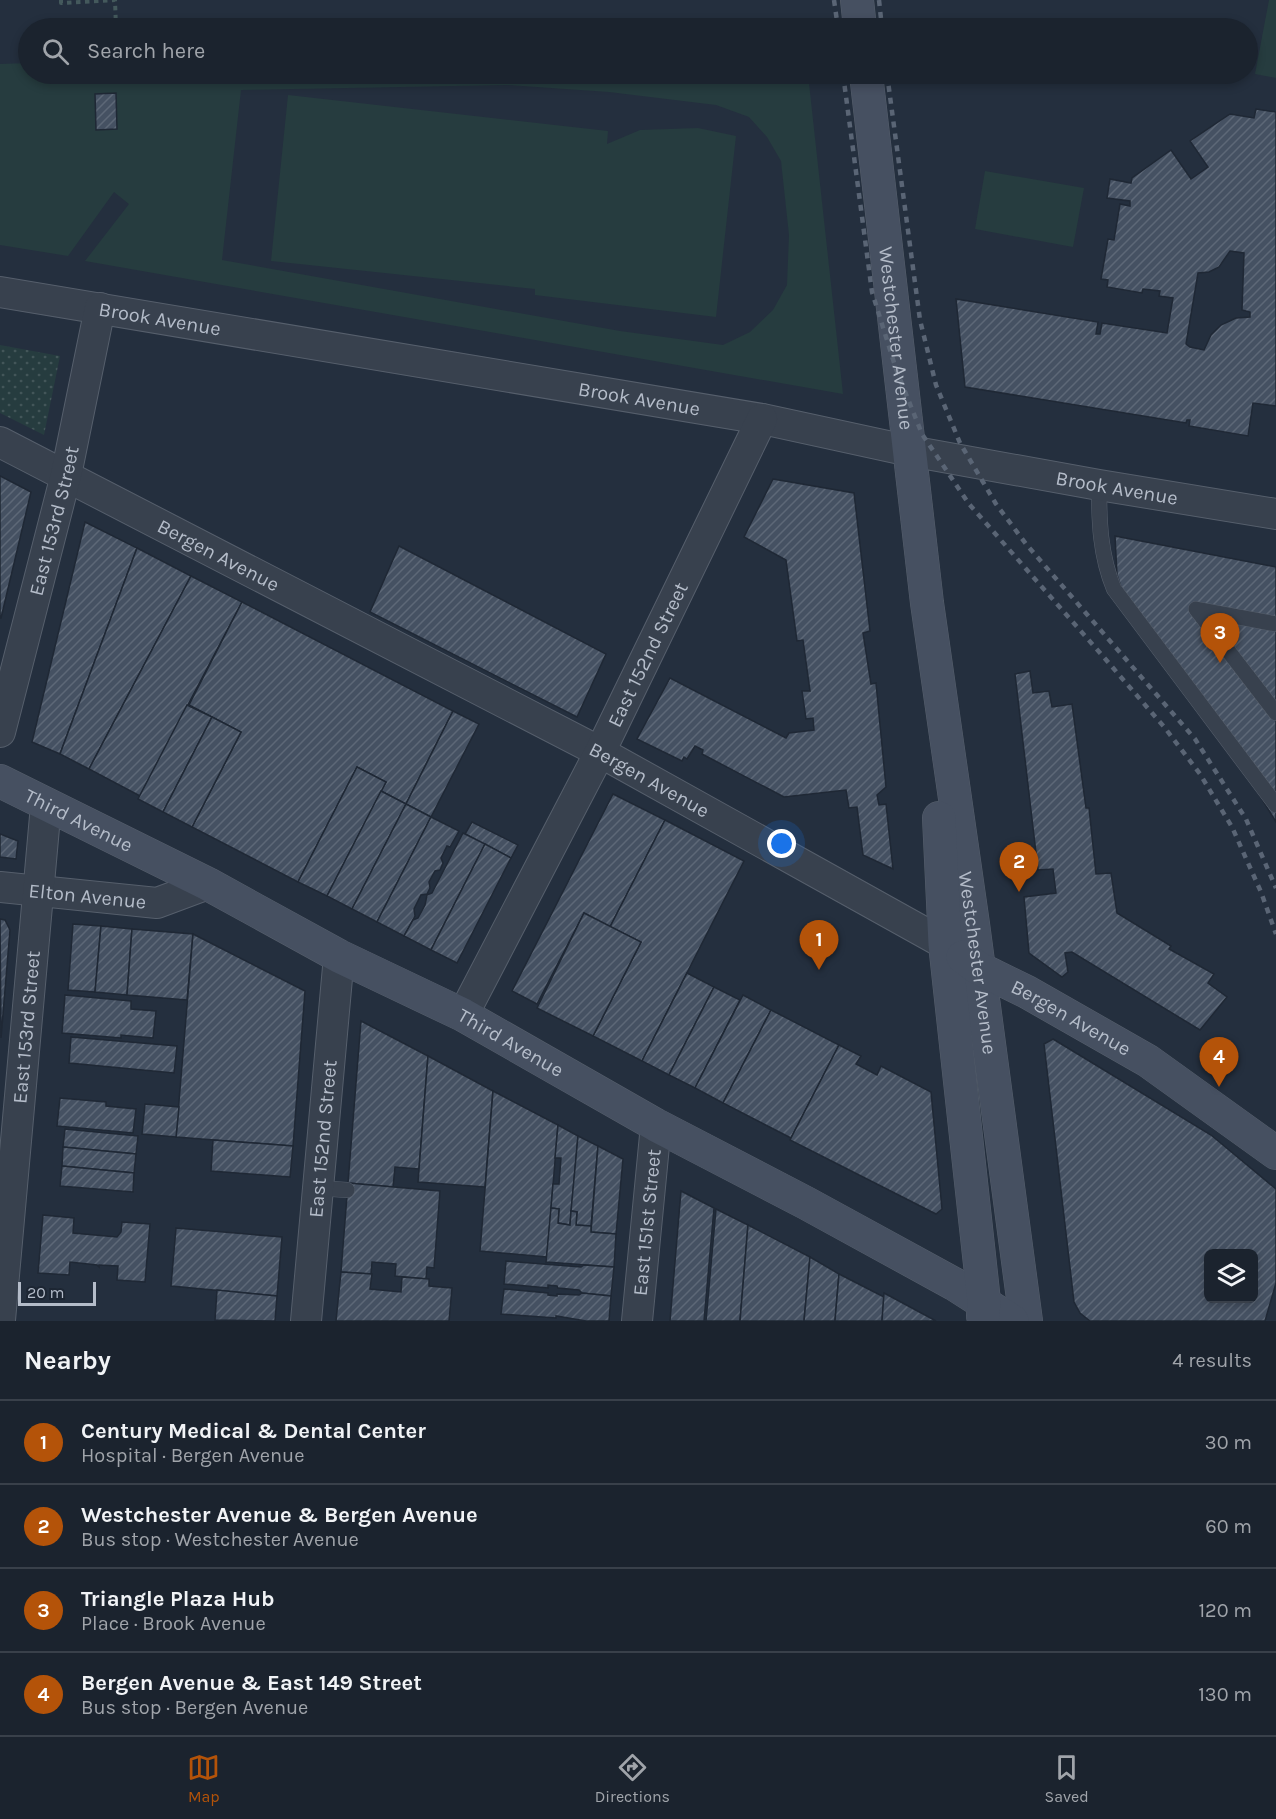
<!DOCTYPE html>
<meta charset="utf-8">
<style>
:root{--surface:#1b232e;--page:#282f3a;--text:#f1f3f6;--muted:#a0a4aa;--line:#39404a;--accent:#b45309}
body{margin:0;font-family:Karla,sans-serif;background:var(--page);color:var(--text)}
.controls{position:absolute;right:18px;bottom:18px;display:grid;overflow:hidden;border-radius:9px;box-shadow:0 3px 9px #0003}
.controls button{width:54px;height:54px;display:grid;place-items:center;padding:0;border:0;border-bottom:2px solid var(--line);background:var(--surface);color:var(--text);font:30px sans-serif}
.scale{position:absolute;left:18px;bottom:15px;width:78px;box-sizing:border-box;padding-left:6px;border:3px solid #b4bcc9;border-top:0;font-size:16px;line-height:21px;white-space:nowrap;color:#b4bcc9;-webkit-text-stroke:4px #1d2633;paint-order:stroke}
.you{position:absolute;left:782px;top:844px;width:21px;height:21px;margin:-15px;border:4px solid #fff;border-radius:50%;background:#1a73e8;box-shadow:0 0 0 9px #1a73e833}
.badge{display:grid;place-items:center;width:39px;height:39px;border-radius:50%;background:var(--accent);color:#fff;font-size:20px;font-weight:700}
.pin{position:absolute;translate:-50% -50px;filter:drop-shadow(0 2px 3px #0008)}
.pin::after{content:'';position:absolute;top:32px;width:21px;height:18px;background:inherit;clip-path:polygon(0 0,100% 0,50% 100%)}
.list{margin:0;padding:0;list-style:none}
h2{display:flex;justify-content:space-between;align-items:center;height:78px;margin:0;padding:0 24px;font-size:26px}
h2 small{font-size:20px;font-weight:400;color:var(--muted)}
.list li{display:grid;grid-template-columns:39px 1fr auto;gap:18px;align-items:center;box-sizing:border-box;height:84px;padding:0 24px;border-top:2px solid var(--line)}
.list b{display:block;font-size:22px;white-space:nowrap}
.list p{margin:0;font-size:20px;white-space:nowrap;color:var(--muted)}
.list em{font-size:20px;font-style:normal;color:var(--muted)}
.icon{flex:none;width:33px;height:33px;fill:none;stroke:currentColor;stroke-width:2;stroke-linecap:round;stroke-linejoin:round}
.map{position:relative;flex:none;width:1276px;height:1321px;overflow:hidden}
.search{position:absolute;background:var(--surface);box-shadow:0 3px 9px #0003;left:18px;right:18px;top:18px;height:66px;display:flex;align-items:center;gap:15px;box-sizing:border-box;padding:0 21px;border-radius:33px;color:var(--muted);font-size:22px}
.sheet{height:414px;background:var(--surface)}
nav{display:flex;justify-content:space-around;align-items:center;box-sizing:border-box;height:84px;border-top:2px solid var(--line);background:var(--surface);font-size:16px;color:var(--muted)}
nav a{display:grid;justify-items:center;gap:3px}
nav .on{color:var(--accent)}
.map>svg:first-child{display:block}
.green{fill:url(#green-dots)}
.pitch{fill:#263c3f;fill-rule:evenodd}
.building{fill:url(#building-hatch);stroke:#1f2835;stroke-width:1.5;fill-rule:evenodd}
.lines{fill:none;stroke-linecap:round;stroke-linejoin:round}
.lane-casing{stroke:#565f6c;stroke-width:16}
.street-casing{stroke:#565f6c;stroke-width:32}
.secondary-casing{stroke:#565f6c;stroke-width:34}
.path{stroke:#44595c;stroke-width:4;stroke-dasharray:4.5 4.5;stroke-linecap:butt}
.lane{stroke:#38414e;stroke-width:15}
.street{stroke:#38414e;stroke-width:30}
.secondary{stroke:#465061;stroke-width:33}
.rail{stroke:#5a6575;stroke-width:4.5;stroke-dasharray:6 6;stroke-linecap:butt}
.labels{text-anchor:middle;stroke-width:4.5;stroke-linejoin:round;paint-order:stroke}
.street-label{font-size:20px;fill:#b4bcc9;stroke:#1d2633}
</style>
<div class="map">
<svg width="1276" height="1321" viewBox="0 0 1276 1321">
<defs>
<pattern id="green-dots" width="8" height="8" patternUnits="userSpaceOnUse" patternTransform="scale(1.5)"><rect width="8" height="8" fill="#263c3f"/><path d="M2 2h.1M6 6h.1" fill="none" stroke="#435659" stroke-width="1.8" stroke-linecap="round"/></pattern>
<pattern id="building-hatch" width="6" height="6" patternUnits="userSpaceOnUse" patternTransform="scale(1.5)"><rect width="6" height="6" fill="#455162"/><path d="M-1 1l2-2M0 6l6-6M5 7l2-2" fill="none" stroke="#5d6877"/></pattern>
</defs>
<rect width="100%" height="100%" fill="#242f3e"/>
<!-- green -->
<path class="green" d="M0,345L60,356L44,435L0,413Z"/>
<!-- pitch -->
<g class="pitch">
<path d="M1269,0H1276V78L1255,74Z"/>
<path d="M28,63V74H808L843,394L85,261L129,204L114,192L68,256L0,245V64ZM508,85L609,92L716,105L749,117L767,137L781,161L789,235L787,285L773,310L750,332L723,345L620,331L222,260L241,90Z"/>
<path d="M288,95L608,131L607,144L640,130L698,128L736,136L716,317L535,295V289L271,261Z"/>
<path d="M985,171L1084,188L1073,247L975,229Z"/>
</g>
<!-- building -->
<g class="building">
<path d="M116,93L117,129L96,130L95,94Z"/>
<path d="M1256,109L1276,112V406L1253,403L1248,436L1189,426L1190,420H1187L1186,423L965,387L956,299L1098,322L1096,334H1100L1102,323L1167,333L1173,298L1159,296L1160,291L1143,289L1142,293L1107,287L1108,280L1101,279L1108,239L1114,240L1120,204L1130,206V201L1107,198L1110,179L1131,183L1132,178L1171,150L1191,179L1208,167L1190,141L1230,114L1254,118ZM1230,251L1244,253L1242,310L1250,312V317L1236,318L1221,325L1211,335L1204,350L1190,347L1186,344L1198,273L1209,272L1219,267Z"/>
<path d="M0,476L31,492L1,618H0Z"/>
<path d="M773,479L854,493L870,631L863,633L871,684L876,683L886,787L877,795L879,805L886,804L893,869L863,855L857,807L849,808L846,790L784,797L702,754L703,750L695,746L687,759L684,757L682,761L637,739L670,678L786,738L789,733L814,730L813,718L806,719L802,691H810L803,640L797,641L786,560L744,537Z"/>
<path d="M85,522L137,548L60,754L32,742Z"/>
<path d="M1115,536L1276,567V822L1251,781L1124,596L1117,575Z"/>
<path d="M399,546L606,654L577,717L370,612Z"/>
<path d="M137,548L191,576L89,769L60,754Z"/>
<path d="M191,576L242,602L140,796L89,769Z"/>
<path d="M242,602L453,711L406,804L381,791L386,782L357,767L298,882L192,827L241,732L189,705Z"/>
<path d="M1030,671L1033,693L1049,691L1052,707L1072,704L1086,808H1089L1096,874L1111,873L1117,913L1171,946L1169,949L1214,974L1208,983L1227,997L1200,1030L1072,952L1065,953L1068,972L1062,977L1029,953L1024,897L1056,893L1053,869L1038,870L1015,674Z"/>
<path d="M187,705L212,717L163,812L138,799Z"/>
<path d="M453,711L479,724L431,817L406,804Z"/>
<path d="M212,717L241,732L192,827L163,812Z"/>
<path d="M357,767L386,782L327,896L298,882Z"/>
<path d="M381,791L406,804L352,909L327,896Z"/>
<path d="M613,794L665,820L610,927L584,913L537,1004L512,991Z"/>
<path d="M406,804L431,817L377,922L352,909Z"/>
<path d="M431,817L459,831L450,847L447,846L441,858L443,863L440,870L435,871L429,882L430,888L427,894L421,895L414,909L415,916L404,936L377,922Z"/>
<path d="M665,820L744,861L642,1061L593,1036L641,942L610,927Z"/>
<path d="M472,822L518,845L511,858L465,834Z"/>
<path d="M463,833L485,844L431,950L404,936L413,920L418,918L425,905L427,895L432,893Z"/>
<path d="M0,834L18,841L16,859L0,857Z"/>
<path d="M485,844L511,858L457,963L431,950Z"/>
<path d="M584,913L641,942L593,1036L537,1008Z"/>
<path d="M0,919L5,920L10,930L1,1038Z"/>
<path d="M73,924L101,926L95,992L68,990Z"/>
<path d="M101,926L132,929L127,995L95,992Z"/>
<path d="M132,929L193,934L187,1000L127,995Z"/>
<path d="M193,934L305,991L293,1146L176,1137Z"/>
<path d="M687,973L714,987L669,1075L642,1061Z"/>
<path d="M714,987L740,1000L695,1088L669,1075Z"/>
<path d="M65,995L131,1001V1009L156,1011L153,1038L121,1035V1038L62,1033Z"/>
<path d="M743,995L771,1010L723,1103L695,1088Z"/>
<path d="M771,1010L839,1045L791,1138L723,1103Z"/>
<path d="M361,1021L428,1056L419,1169L395,1167L393,1187L348,1183Z"/>
<path d="M71,1037L177,1046L174,1073L69,1063Z"/>
<path d="M1053,1039L1211,1135L1276,1189V1283L1265,1321H1090L1080,1313L1074,1302L1044,1044ZM1208,1254H1254V1298H1208Z"/>
<path d="M839,1045L861,1056L856,1064L877,1075L881,1066L931,1092L942,1209L936,1214L790,1140Z"/>
<path d="M428,1056L493,1091L485,1187L418,1182Z"/>
<path d="M493,1091L558,1125L547,1257L480,1251Z"/>
<path d="M60,1098L106,1102V1106L136,1109L133,1133L57,1126Z"/>
<path d="M145,1104L179,1107L176,1137L142,1134Z"/>
<path d="M558,1125L578,1136L570,1225L558,1223L559,1209L551,1208L553,1184H559L561,1158H555Z"/>
<path d="M65,1129L138,1136L136,1154L63,1147Z"/>
<path d="M578,1136L598,1146L591,1226L576,1225L577,1212L571,1211Z"/>
<path d="M213,1140L293,1146L290,1177L211,1171Z"/>
<path d="M598,1146L623,1159L616,1234L591,1232Z"/>
<path d="M63,1147L136,1154L134,1173L62,1166Z"/>
<path d="M62,1166L134,1173L133,1192L60,1186Z"/>
<path d="M348,1183L440,1191L434,1268L427,1267L426,1279L395,1276L396,1264L372,1262L371,1274L341,1272Z"/>
<path d="M681,1191L714,1208L704,1321H670Z"/>
<path d="M551,1208L559,1209L558,1223L570,1225L571,1211L577,1212L576,1225L591,1226V1232L616,1234L614,1267L546,1262Z"/>
<path d="M716,1209L748,1225L740,1321H706Z"/>
<path d="M43,1215L74,1218L73,1233L117,1237L121,1232L122,1222L150,1224L145,1282L117,1280L118,1266L99,1265V1267L97,1265L70,1262L69,1275L38,1273Z"/>
<path d="M748,1225L810,1257L804,1321H740Z"/>
<path d="M176,1228L282,1237L277,1296L171,1286Z"/>
<path d="M810,1257L839,1274L835,1321H804Z"/>
<path d="M506,1261L581,1267L584,1265L614,1267L611,1296L582,1293L579,1290L558,1288L557,1286L548,1285V1288L504,1284Z"/>
<path d="M341,1272L372,1274L370,1289L401,1292L402,1277L429,1279V1286L452,1288L449,1321H336Z"/>
<path d="M839,1274L884,1297L882,1321H835Z"/>
<path d="M504,1289L548,1293V1295L557,1296V1294L579,1295L582,1293L611,1296L609,1321H586L556,1316V1318L501,1314Z"/>
<path d="M217,1290L277,1296L275,1321L215,1320Z"/>
<path d="M884,1293L936,1321H882Z"/>
</g>
<g class="lines">
<!-- lane casing -->
<g class="lane-casing">
<g id="lane">
<path d="M1099,485C1099,521 1100,555 1114,589L1276,805"/>
<path d="M1276,624L1196,609L1276,713"/>
<path d="M318,1188L347,1190"/>
</g>
</g>
<!-- street casing -->
<g class="street-casing">
<g id="street">
<path id="s1" d="M0,292L762,419L910,451L1099,485L1276,514"/>
<path id="s2" d="M0,442L600,752L945,944"/>
<path id="s3" d="M0,732L66,475L100,308"/>
<path id="s4" d="M0,887L157,903L208,884"/>
<path id="s5" d="M463,1015L600,752L762,419"/>
<path id="s6" d="M0,1320L46,805"/>
<path id="s7" d="M306,1321L339,956"/>
<path id="s8" d="M637,1321L656,1125"/>
</g>
</g>
<!-- secondary casing -->
<g class="secondary-casing">
<g id="secondary">
<path d="M857,0L860,28"/>
<path id="s9" d="M866,74L927,603L973,924L1026,1321"/>
<path id="s10" d="M0,781L208,884L339,956L463,1015L656,1125L806,1203L954,1284L1012,1321"/>
<path d="M939,818L945,944L984,1301L983,1316"/>
<path id="s11" d="M963,957L978,968L1027,992L1148,1061L1276,1153"/>
</g>
</g>
<!-- path -->
<path class="path" d="M61,0V3L115,0L116,28"/>
<!-- lane -->
<use href="#lane" class="lane"/>
<!-- street -->
<use href="#street" class="street"/>
<!-- secondary -->
<use href="#secondary" class="secondary"/>
<!-- rail -->
<g class="rail">
<path d="M834,0L838,28"/>
<path d="M879,0L882,28"/>
<path d="M843,74L872,292L896,369L922,434L969,504L1101,654L1165,728L1200,774L1232,827L1261,892L1276,934"/>
<path d="M887,74L920,320L936,385L960,443L996,504L1026,544L1195,739L1246,819L1276,888"/>
</g>
</g>
<g class="labels">
<!-- street labels -->
<g class="street-label">
<text dy="7" stroke="none"><textPath href="#s1" startOffset="162">Brook Avenue</textPath></text>
<text dy="7" stroke="none"><textPath href="#s9" startOffset="266">Westchester Avenue</textPath></text>
<text dy="7" stroke="none"><textPath href="#s1" startOffset="648">Brook Avenue</textPath></text>
<text dy="7" stroke="none"><textPath href="#s1" startOffset="1134">Brook Avenue</textPath></text>
<text dy="7" stroke="none"><textPath href="#s3" startOffset="218">East 153rd Street</textPath></text>
<text dy="7" stroke="none"><textPath href="#s2" startOffset="246">Bergen Avenue</textPath></text>
<text dy="7" stroke="none"><textPath href="#s5" startOffset="405">East 152nd Street</textPath></text>
<text dy="7" stroke="none"><textPath href="#s2" startOffset="732">Bergen Avenue</textPath></text>
<text dy="7" stroke="none"><textPath href="#s10" startOffset="88">Third Avenue</textPath></text>
<text dy="7" stroke="none"><textPath href="#s4" startOffset="88">Elton Avenue</textPath></text>
<text dy="7" stroke="none"><textPath href="#s9" startOffset="896">Westchester Avenue</textPath></text>
<text dy="7" stroke="none"><textPath href="#s11" startOffset="124">Bergen Avenue</textPath></text>
<text dy="7" stroke="none"><textPath href="#s6" startOffset="294">East 153rd Street</textPath></text>
<text dy="7" stroke="none"><textPath href="#s10" startOffset="574">Third Avenue</textPath></text>
<text dy="7" stroke="none"><textPath href="#s7" startOffset="183">East 152nd Street</textPath></text>
<text dy="7" stroke="none"><textPath href="#s8" startOffset="99">East 151st Street</textPath></text>
</g>
</g>
</svg>
<div class="controls">
<button><svg class="icon" aria-label="layers" viewBox="0 0 24 24"><path d="M12 4l9 5-9 5-9-5zM3 14l9 5 9-5"/></svg></button>
</div>
<div class="scale">20 m</div>
<div class="you"></div>
<div class="pin badge" style="left:819px;top:970px">1</div>
<div class="pin badge" style="left:1019px;top:892px">2</div>
<div class="pin badge" style="left:1220px;top:663px">3</div>
<div class="pin badge" style="left:1219px;top:1087px">4</div>
<div class="search"><svg class="icon" aria-label="search" viewBox="0 0 24 24"><circle cx="10" cy="10" r="6"/><path d="M15 15l6 6"/></svg>Search here</div>
</div>
<section class="sheet">
<h2>Nearby<small>4 results</small></h2>
<ul class="list">
<li><span class="badge">1</span><div><b>Century Medical &amp; Dental Center</b><p>Hospital · Bergen Avenue</p></div><em>30 m</em></li>
<li><span class="badge">2</span><div><b>Westchester Avenue &amp; Bergen Avenue</b><p>Bus stop · Westchester Avenue</p></div><em>60 m</em></li>
<li><span class="badge">3</span><div><b>Triangle Plaza Hub</b><p>Place · Brook Avenue</p></div><em>120 m</em></li>
<li><span class="badge">4</span><div><b>Bergen Avenue &amp; East 149 Street</b><p>Bus stop · Bergen Avenue</p></div><em>130 m</em></li>
</ul>
</section>
<nav>
<a class="on"><svg class="icon" aria-label="map" viewBox="0 0 24 24"><path d="M3 6l6-2 6 2 6-2v14l-6 2-6-2-6 2zM9 4v14M15 6v14"/></svg>Map</a>
<a><svg class="icon" aria-label="directions" viewBox="0 0 24 24"><path d="M12 3l9 9-9 9-9-9zM9 14v-3h6M13 9l2 2-2 2"/></svg>Directions</a>
<a><svg class="icon" aria-label="saved" viewBox="0 0 24 24"><path d="M7 4h10v16l-5-4-5 4z"/></svg>Saved</a>
</nav>
